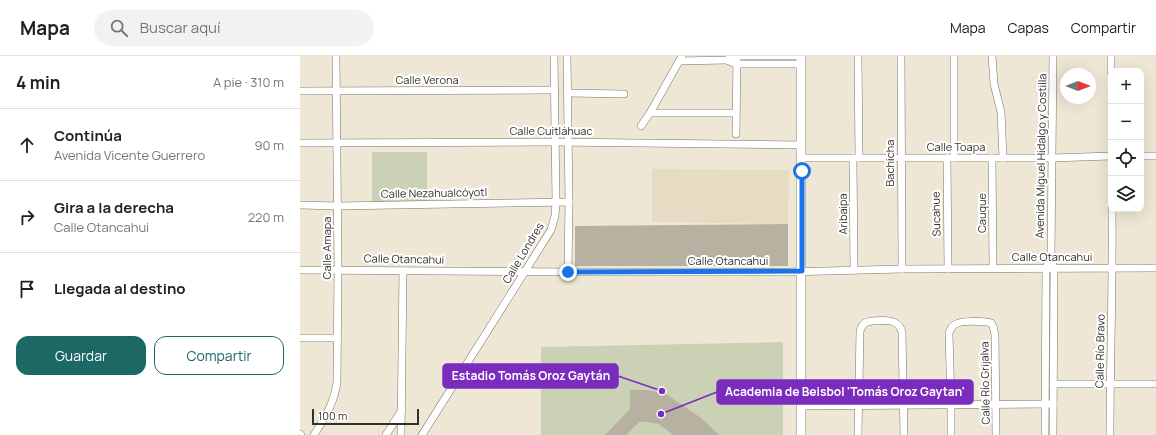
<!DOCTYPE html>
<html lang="es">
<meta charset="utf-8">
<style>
:root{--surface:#fff;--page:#f2f2f2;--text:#202124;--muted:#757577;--line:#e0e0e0;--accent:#1c6864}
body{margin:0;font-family:Manrope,sans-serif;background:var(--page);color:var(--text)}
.controls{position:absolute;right:12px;top:12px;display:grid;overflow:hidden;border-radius:8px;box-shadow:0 4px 16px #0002}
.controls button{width:36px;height:36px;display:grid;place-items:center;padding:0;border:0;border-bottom:1px solid var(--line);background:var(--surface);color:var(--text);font:20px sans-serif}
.compass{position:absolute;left:760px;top:12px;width:36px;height:36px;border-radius:50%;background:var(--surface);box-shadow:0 4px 16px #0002;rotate:90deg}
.scale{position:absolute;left:12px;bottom:10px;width:107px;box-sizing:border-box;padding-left:4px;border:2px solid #34312b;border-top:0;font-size:11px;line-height:14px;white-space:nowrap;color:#34312b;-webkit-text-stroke:3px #fff;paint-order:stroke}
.stop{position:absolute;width:12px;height:12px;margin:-9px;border:3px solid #1a73e8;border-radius:50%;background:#fff}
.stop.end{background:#1a73e8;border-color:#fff;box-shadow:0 1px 4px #0008}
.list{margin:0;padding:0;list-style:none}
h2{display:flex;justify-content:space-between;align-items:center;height:52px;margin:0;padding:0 16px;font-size:17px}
h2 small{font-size:13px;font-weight:400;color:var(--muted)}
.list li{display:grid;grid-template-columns:26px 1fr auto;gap:12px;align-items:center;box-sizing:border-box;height:72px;padding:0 16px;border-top:1px solid var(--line)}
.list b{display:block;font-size:15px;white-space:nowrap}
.list p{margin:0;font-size:13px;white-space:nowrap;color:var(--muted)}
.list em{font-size:13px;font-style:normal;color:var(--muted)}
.actions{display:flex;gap:8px;padding:12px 16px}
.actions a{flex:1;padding:9px 0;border:1px solid var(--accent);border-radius:12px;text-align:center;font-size:14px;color:var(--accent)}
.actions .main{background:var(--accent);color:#fff}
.icon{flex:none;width:22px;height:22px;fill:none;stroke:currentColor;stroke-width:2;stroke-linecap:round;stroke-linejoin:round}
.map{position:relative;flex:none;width:856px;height:379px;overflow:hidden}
header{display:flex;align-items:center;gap:24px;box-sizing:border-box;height:56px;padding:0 20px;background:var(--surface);border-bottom:1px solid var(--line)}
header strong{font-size:19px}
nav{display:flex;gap:22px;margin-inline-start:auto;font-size:14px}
.search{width:280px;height:36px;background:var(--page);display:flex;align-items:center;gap:10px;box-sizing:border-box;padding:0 14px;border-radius:22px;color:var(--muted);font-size:15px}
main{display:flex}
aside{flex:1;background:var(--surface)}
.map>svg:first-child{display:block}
.built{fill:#e6dcc4}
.green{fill:#cad1b5}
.building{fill:#b7b1a1}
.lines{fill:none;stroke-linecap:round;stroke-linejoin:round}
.minor-casing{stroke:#7a7465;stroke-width:8}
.secondary-casing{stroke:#7a7465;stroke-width:10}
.minor{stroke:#fff;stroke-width:7}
.secondary{stroke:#fff;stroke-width:9}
.route{stroke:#1a73e8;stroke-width:5}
.labels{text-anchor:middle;stroke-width:4;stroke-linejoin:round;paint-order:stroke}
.street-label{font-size:11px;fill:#34312b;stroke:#fff}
.leader{fill:none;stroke:#7b2cbf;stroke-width:1.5}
.callout-dot{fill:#7b2cbf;stroke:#fff;stroke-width:1.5}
.callout{fill:#7b2cbf;stroke:#7b2cbf;stroke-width:1.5}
.callout-label{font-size:12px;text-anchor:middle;font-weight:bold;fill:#fff}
</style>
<header>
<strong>Mapa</strong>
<div class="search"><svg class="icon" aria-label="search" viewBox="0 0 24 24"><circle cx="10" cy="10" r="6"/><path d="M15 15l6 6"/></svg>Buscar aquí</div>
<nav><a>Mapa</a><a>Capas</a><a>Compartir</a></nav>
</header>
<main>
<aside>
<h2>4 min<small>A pie · 310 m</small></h2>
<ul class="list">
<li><svg class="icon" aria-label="ahead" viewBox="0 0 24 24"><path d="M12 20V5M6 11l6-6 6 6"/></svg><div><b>Continúa</b><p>Avenida Vicente Guerrero</p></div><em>90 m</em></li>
<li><svg class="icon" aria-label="right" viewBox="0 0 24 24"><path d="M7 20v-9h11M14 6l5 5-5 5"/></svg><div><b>Gira a la derecha</b><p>Calle Otancahui</p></div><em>220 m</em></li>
<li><svg class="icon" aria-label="arrive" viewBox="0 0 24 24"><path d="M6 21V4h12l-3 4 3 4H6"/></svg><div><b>Llegada al destino</b></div></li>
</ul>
<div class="actions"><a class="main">Guardar</a><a>Compartir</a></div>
</aside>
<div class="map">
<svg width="856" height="379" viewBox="0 0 856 379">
<rect width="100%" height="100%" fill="#eee7d6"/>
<!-- built -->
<path class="built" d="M352,113L489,114L488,168L352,166Z"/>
<!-- green -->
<g class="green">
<rect x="72" y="96" width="55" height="51"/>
<path d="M483,286V379H241V291Z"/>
</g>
<!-- building -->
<g class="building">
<path d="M488,168V210H275V170Z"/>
<path d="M330,334H348L366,338L401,362L419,379H373L359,368L348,366H339L326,379H305L330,353Z"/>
</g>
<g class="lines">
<!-- minor casing -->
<g class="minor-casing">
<g id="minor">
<path d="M267,0L269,146L268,216"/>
<path d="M442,0H501"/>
<path d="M558,0L559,102"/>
<path d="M601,0L602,213"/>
<path d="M654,0V102"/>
<path d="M692,0L694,28L701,56L703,102"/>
<path d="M811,0V15"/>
<path d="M427,4L436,8H501"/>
<path d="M379,5L427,4L431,2"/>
<path d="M0,35L255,34"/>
<path d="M268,37L324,38"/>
<path d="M350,57H436"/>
<path d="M341,70L350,57L382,0"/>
<path d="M436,78L437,0"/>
<path d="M0,87L255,86L501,89"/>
<path d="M841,100H856"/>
<path d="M502,102H752L811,100"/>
<path d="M553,102L554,214"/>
<path d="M647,102L648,213"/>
<path d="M692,102L693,212"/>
<path d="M0,149L38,150L269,146"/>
<path d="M0,214L268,216H488L602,213L856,212"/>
<path d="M0,282H37"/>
<path d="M753,328H856"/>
<path d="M501,350L753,348"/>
<path d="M0,378L1,379"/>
<path d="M14,379C25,361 34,348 37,326L38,213L36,0"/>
<path d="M86,379L102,354"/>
<path d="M101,379L103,215"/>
<path d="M122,379L251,174L255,160L256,146L254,0"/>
<path d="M558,379L560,275C561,272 562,269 565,267C571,264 592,263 597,268C600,270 601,273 602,276L604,379"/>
<path d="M651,379V348L649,277C650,274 651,271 654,269C660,264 683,265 691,267L693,270L695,279L696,379"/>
<path d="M745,379L746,213L747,209"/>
<path d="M753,379L754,213L751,201L753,0"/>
<path d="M810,379C810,304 813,228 812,153"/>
</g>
</g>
<!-- secondary casing -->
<g class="secondary-casing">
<path id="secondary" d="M501,0V379"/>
</g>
<!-- minor -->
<use href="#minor" class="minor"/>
<!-- secondary -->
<use href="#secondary" class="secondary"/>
</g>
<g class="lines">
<!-- route -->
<path class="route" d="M268,216L502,215V115"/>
</g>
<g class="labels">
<!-- street labels -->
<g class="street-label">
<text x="127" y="28">Calle Verona</text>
<text x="251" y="79">Calle Cuitláhuac</text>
<text x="656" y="95">Calle Toapa</text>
<text transform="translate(741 100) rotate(-89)" y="4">Avenida Miguel Hidalgo y Costilla</text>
<text transform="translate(590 107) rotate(-90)" y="4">Bachicha</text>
<text transform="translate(134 137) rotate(-1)" y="4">Calle Nezahualcóyotl</text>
<text transform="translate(682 157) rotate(-90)" y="4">Cauque</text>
<text transform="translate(543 158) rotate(-91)" y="4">Aribaipa</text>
<text transform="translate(636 158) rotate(-91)" y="4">Sucahue</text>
<text transform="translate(27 192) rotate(-90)" y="4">Calle Amapa</text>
<text transform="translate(223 197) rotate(-59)" y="4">Calle Londres</text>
<text x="752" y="205">Calle Otancahui</text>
<text transform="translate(104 203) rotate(1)" y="4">Calle Otancahui</text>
<text x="428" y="209">Calle Otancahui</text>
<text transform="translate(800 295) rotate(-89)" y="4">Calle Río Bravo</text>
<text transform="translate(685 327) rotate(-91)" y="4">Calle Río Grijalva</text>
</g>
</g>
<!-- callouts -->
<path class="leader" d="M362 335L318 320M361 358L417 336"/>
<g class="callout-dot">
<circle cx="362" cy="335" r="4"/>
<circle cx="361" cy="358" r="4"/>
</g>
<g class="callout">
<rect x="143" y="308" width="175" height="24" rx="4"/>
<rect x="417" y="324" width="256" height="24" rx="4"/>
</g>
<g class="callout-label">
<text x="231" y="324">Estadio Tomás Oroz Gaytán</text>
<text x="545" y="340">Academia de Beisbol 'Tomás Oroz Gaytan'</text>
</g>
</svg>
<div class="controls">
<button>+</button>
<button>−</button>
<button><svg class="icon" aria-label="locate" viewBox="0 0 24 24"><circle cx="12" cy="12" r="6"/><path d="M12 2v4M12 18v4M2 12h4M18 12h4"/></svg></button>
<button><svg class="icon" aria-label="layers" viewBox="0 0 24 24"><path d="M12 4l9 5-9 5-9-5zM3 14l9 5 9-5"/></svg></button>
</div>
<svg class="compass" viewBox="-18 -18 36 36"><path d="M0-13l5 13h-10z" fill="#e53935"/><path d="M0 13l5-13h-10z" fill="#757577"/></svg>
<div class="scale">100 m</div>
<div class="stop" style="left:502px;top:115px"></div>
<div class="stop end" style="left:268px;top:216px"></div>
</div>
</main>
